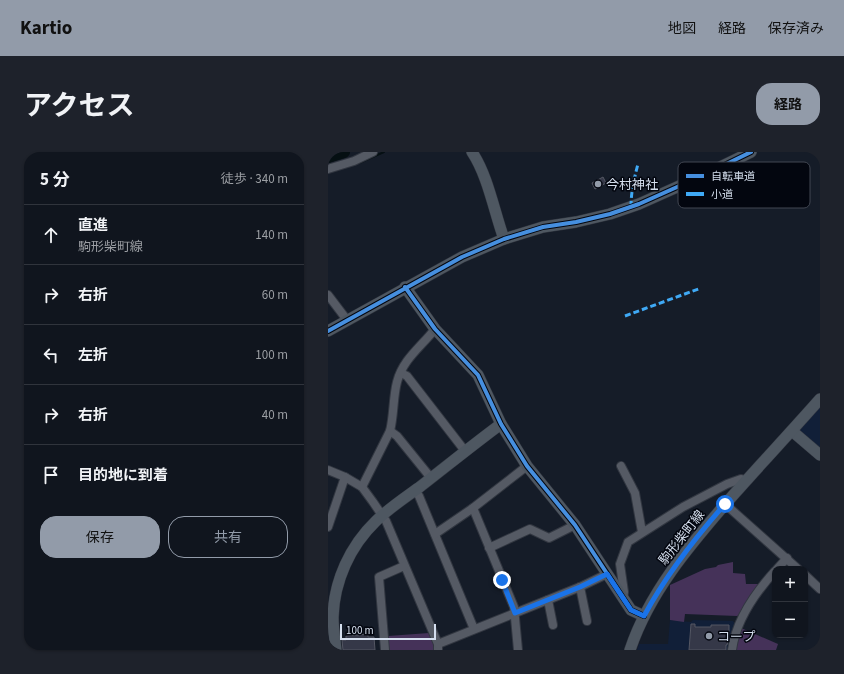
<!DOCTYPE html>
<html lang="ja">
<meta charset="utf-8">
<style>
:root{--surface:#10151e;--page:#1e222b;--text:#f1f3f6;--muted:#9c9fa4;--line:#30343c;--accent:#929ba9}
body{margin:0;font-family:"Source Sans 3","Noto Sans JP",sans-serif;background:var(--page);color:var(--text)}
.controls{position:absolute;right:12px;bottom:12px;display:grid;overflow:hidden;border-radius:8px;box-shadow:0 1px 3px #0004}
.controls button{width:36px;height:36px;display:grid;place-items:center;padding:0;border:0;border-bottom:1px solid var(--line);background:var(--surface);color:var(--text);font:20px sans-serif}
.scale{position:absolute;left:12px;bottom:10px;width:96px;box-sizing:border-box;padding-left:4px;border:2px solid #d5dfee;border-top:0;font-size:11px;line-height:14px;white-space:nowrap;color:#d5dfee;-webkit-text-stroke:3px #03060f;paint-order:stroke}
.stop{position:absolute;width:12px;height:12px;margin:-9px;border:3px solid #1a73e8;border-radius:50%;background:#fff}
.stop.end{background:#1a73e8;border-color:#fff;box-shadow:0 1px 4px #0008}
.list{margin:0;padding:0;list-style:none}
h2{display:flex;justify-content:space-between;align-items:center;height:52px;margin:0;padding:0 16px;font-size:17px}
h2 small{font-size:13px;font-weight:400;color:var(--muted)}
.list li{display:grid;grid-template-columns:26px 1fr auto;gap:12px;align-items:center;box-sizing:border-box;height:60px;padding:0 16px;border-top:1px solid var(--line)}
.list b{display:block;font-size:15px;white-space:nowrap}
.list p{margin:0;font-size:13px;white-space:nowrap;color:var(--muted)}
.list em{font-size:13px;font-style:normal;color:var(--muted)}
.actions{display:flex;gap:8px;padding:12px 16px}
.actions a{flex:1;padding:9px 0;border:1px solid var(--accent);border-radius:16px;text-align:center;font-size:14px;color:var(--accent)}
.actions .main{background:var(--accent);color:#111}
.icon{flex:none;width:22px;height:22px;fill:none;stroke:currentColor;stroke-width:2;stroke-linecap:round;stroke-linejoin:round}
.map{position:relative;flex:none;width:492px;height:498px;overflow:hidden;border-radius:16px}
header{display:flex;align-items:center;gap:24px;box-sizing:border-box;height:56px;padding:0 20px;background:var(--accent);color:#111}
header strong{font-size:19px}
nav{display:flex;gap:22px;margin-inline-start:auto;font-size:14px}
.intro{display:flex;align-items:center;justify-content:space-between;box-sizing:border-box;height:96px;padding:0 24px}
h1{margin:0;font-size:28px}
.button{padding:10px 18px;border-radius:16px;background:var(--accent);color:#111;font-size:14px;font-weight:700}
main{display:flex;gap:24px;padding:0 24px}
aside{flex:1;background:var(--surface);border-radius:16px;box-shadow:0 1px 3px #0004}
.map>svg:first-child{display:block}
.built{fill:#111f38}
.green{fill:#453259}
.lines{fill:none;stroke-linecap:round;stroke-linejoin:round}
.stream{stroke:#050f12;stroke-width:2}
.river{stroke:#050f12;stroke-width:12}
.building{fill:#353848;stroke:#545763}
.street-casing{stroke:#323741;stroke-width:10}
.secondary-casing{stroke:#323741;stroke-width:12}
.street{stroke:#555a64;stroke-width:8}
.secondary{stroke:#4e5761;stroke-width:11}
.quiet{stroke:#3fa9f5;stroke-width:3;stroke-dasharray:6 3;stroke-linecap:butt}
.cycleway-casing{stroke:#03060f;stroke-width:6}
.cycleway{stroke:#468fdf;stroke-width:4}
.route{stroke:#1a73e8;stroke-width:5}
.poi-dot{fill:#929ba9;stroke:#03060f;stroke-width:1.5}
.labels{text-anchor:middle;stroke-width:3;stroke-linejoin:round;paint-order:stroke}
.poi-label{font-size:13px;fill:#d5dfee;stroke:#03060f;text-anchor:start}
.street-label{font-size:13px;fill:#d5dfee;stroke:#03060f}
.key{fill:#03060f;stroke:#424752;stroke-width:1}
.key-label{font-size:11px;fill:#d5dfee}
</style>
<header>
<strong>Kartio</strong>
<nav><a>地図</a><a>経路</a><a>保存済み</a></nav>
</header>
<div class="intro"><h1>アクセス</h1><a class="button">経路</a></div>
<main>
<aside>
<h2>5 分<small>徒歩 · 340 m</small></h2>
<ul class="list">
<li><svg class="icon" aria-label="ahead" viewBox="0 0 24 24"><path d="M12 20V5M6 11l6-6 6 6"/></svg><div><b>直進</b><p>駒形柴町線</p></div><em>140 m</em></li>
<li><svg class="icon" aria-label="right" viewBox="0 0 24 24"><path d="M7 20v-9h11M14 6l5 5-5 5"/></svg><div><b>右折</b></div><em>60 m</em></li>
<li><svg class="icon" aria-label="left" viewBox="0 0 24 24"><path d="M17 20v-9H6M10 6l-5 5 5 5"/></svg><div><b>左折</b></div><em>100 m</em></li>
<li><svg class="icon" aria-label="right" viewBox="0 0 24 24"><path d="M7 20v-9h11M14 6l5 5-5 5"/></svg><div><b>右折</b></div><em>40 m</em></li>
<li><svg class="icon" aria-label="arrive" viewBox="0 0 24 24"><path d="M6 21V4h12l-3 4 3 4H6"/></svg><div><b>目的地に到着</b></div></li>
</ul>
<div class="actions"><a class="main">保存</a><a>共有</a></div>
</aside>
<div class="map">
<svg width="492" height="498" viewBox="0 0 492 498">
<rect width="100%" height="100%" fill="#151c28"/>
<!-- built -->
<g class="built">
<path d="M492,254V297L471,278Z"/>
<path d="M342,468L363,470L365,468L405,469L407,472L400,498H309L311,492H340Z"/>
</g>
<!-- green -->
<g class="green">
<path d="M405,410V421L417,422L418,432H432L411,463L409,464L357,462L356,470L342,468V433L377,417L388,415L390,413Z"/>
<path d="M413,476L450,492L448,498H407Z"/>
<path d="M101,481L107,493V498H61L60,484Z"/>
</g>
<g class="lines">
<!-- stream -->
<path class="stream" d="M31,11L56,0"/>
<!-- river -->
<path class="river" d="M0,5L16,0"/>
</g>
<!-- building -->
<g class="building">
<path d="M275,25L278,31L267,37L264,31Z"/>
<path d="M363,472H367V475H383V473H401V485L399,493H398V498H361Z"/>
<path d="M40,482V485H46L47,498H15L14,488H18V484Z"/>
</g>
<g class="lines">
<!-- street casing -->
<g class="street-casing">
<g id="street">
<path d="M0,17L26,9L45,0"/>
<path d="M0,143L19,168"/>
<path d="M73,221L79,224L137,299"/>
<path d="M62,279L69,284L103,326"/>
<path d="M293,314L307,341L314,380"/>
<path d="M0,318L17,325L34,335L45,350L58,369L110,492V498"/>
<path d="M34,335L62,279C66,263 65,245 69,230C75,207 93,195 107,177"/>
<path d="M87,339L91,344L146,477"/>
<path d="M397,352L470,417"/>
<path d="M145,356L186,455L190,498"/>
<path d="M0,375L17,325"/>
<path d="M107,382L145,356L199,314"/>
<path d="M161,396L202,377L221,386L247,373"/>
<path d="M449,417L459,406"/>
<path d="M477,423L492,437"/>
<path d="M252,435L259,469"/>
<path d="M295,447L296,440L292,412L300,390L355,355L399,332L413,327L418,329"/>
<path d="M220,448L225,473"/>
<path d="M110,492L252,435L279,422"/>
<path d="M57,498L51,425L76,414"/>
<path d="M404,498C408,468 427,441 447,419"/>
</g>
</g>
<!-- secondary casing -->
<g class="secondary-casing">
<g id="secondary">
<path d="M144,0C160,24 166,59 176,87"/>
<path d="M77,135L107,177L150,223L173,272L199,314L247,373L303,458L316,464"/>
<path d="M0,179L134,105L176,87L215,75L248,70L282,62L311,52L376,23L423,0"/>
<path d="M464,279L492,303"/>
<path d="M8,498C7,487 5,476 5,465C6,429 22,394 48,369C61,356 78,345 93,334C120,313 146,292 173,272"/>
<path d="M302,498C321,441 361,394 400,349C430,315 462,281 492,247"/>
</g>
</g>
<!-- street -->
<use href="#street" class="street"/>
<!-- secondary -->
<use href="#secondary" class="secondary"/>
<!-- quiet -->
<g class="quiet">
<path d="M303,55C303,40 306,27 310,12"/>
<path d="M297,164L373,136"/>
</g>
<!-- cycleway casing -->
<g class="cycleway-casing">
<g id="cycleway">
<path d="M77,135L107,177L150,223L173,272L199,314L247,373L303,458L316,464"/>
<path d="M0,179L134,105L176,87L215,75L248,70L282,62L311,52L376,23L423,0"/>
</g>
</g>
<!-- cycleway -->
<use href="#cycleway" class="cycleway"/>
</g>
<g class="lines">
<!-- route -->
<path class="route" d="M174,428L187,461L252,435L279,422L303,458L316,464C338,423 366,387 397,352"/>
</g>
<!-- markers -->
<g class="poi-dot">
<circle cx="270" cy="32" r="4"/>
<circle cx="381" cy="484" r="4"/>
</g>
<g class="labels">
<!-- poi labels -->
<g class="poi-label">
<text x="278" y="37">今村神社</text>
<text x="389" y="489">コープ</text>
</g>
<!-- street labels -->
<g class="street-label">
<text transform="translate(353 385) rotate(-52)" y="5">駒形柴町線</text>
</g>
</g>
<!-- legend -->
<rect x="350" y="10" width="132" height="46" rx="6" class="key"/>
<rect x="358" y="22" width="18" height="4" fill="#468fdf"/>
<rect x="358" y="40" width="18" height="4" fill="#3fa9f5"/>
<g class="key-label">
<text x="383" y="28">自転車道</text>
<text x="383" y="46">小道</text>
</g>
</svg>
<div class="controls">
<button>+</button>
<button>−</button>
</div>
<div class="scale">100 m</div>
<div class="stop" style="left:397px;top:352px"></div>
<div class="stop end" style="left:174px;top:428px"></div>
</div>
</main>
